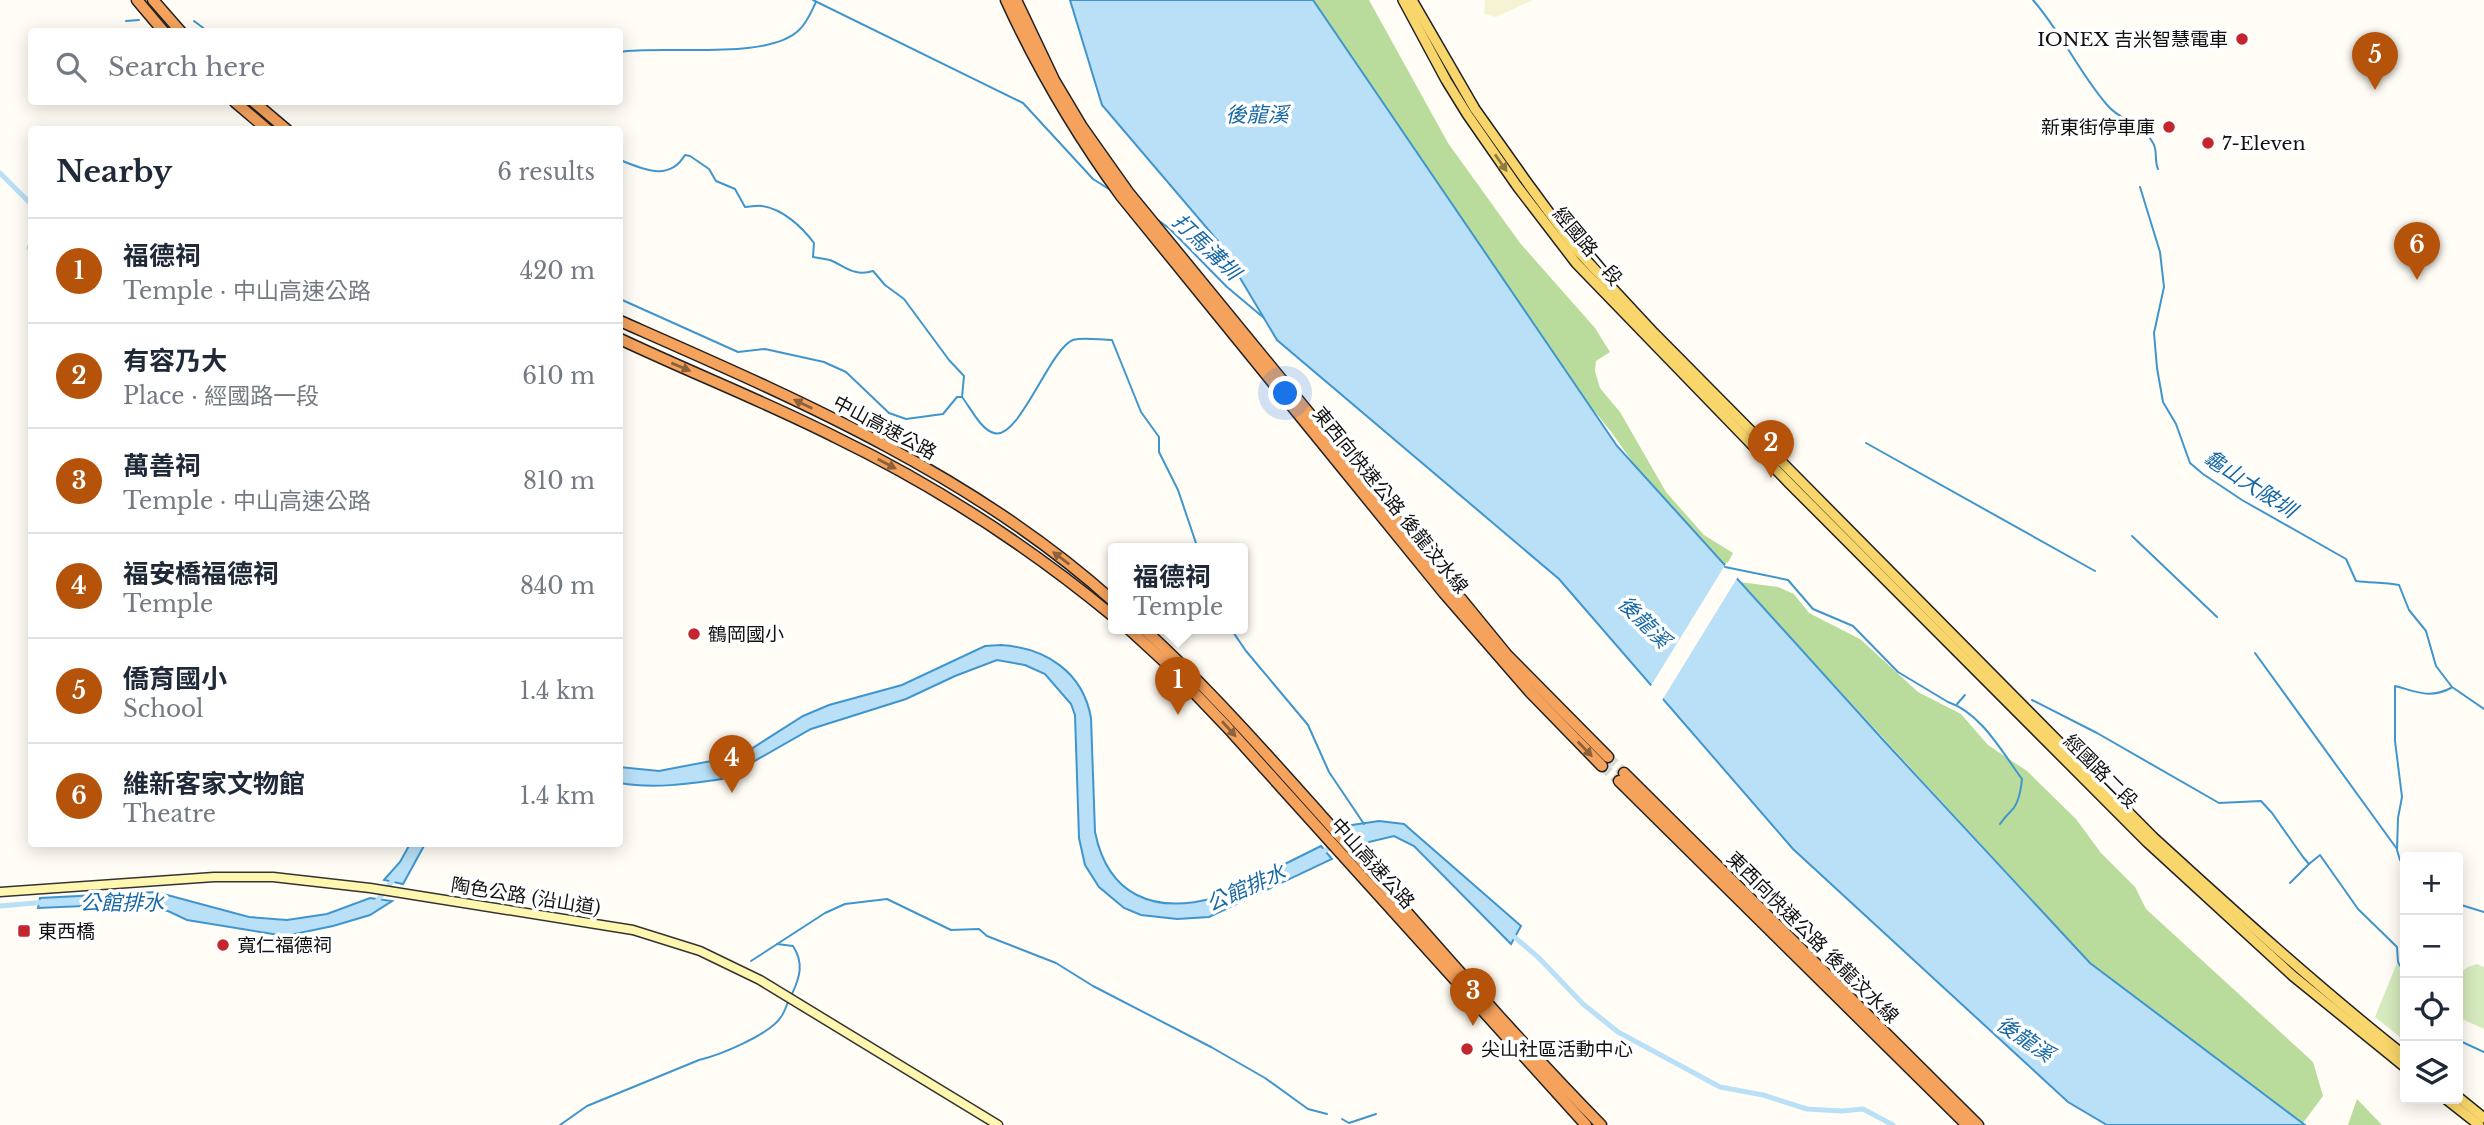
<!DOCTYPE html>
<meta charset="utf-8">
<style>
:root{--surface:#fff;--page:#f2f2f3;--text:#1f2937;--muted:#747a83;--line:#e0e1e3;--accent:#b45309}
body{margin:0;font-family:"Libre Baskerville","Noto Sans TC",serif;background:var(--page);color:var(--text)}
.controls{position:absolute;right:21px;bottom:21px;display:grid;overflow:hidden;border-radius:7px;box-shadow:0 4px 18px #0003}
.controls button{width:63px;height:63px;display:grid;place-items:center;padding:0;border:0;border-bottom:2px solid var(--line);background:var(--surface);color:var(--text);font:35px sans-serif}
.you{position:absolute;left:1286px;top:394px;width:24px;height:24px;margin:-18px;border:5px solid #fff;border-radius:50%;background:#1a73e8;box-shadow:0 0 0 10px #1a73e833}
.badge{display:grid;place-items:center;width:46px;height:46px;border-radius:50%;background:var(--accent);color:#fff;font-size:23px;font-weight:700}
.pin{position:absolute;translate:-50% -58px;filter:drop-shadow(0 2px 4px #0008)}
.pin::after{content:'';position:absolute;top:37px;width:24px;height:21px;background:inherit;clip-path:polygon(0 0,100% 0,50% 100%)}
.popup{position:absolute;left:1108px;top:543px;width:140px;height:91px;box-sizing:border-box;display:grid;place-content:center;border-radius:7px;background:var(--surface);filter:drop-shadow(0 2px 5px #0005);font-size:23px;white-space:nowrap;color:var(--muted)}
.popup b{font-size:26px;color:var(--text)}
.popup::after{content:'';position:absolute;left:50%;top:100%;margin-left:-14px;border:14px solid transparent;border-top-color:var(--surface)}
.list{margin:0;padding:0;list-style:none}
h2{display:flex;justify-content:space-between;align-items:center;height:91px;margin:0;padding:0 28px;font-size:30px}
h2 small{font-size:23px;font-weight:400;color:var(--muted)}
.list li{display:grid;grid-template-columns:46px 1fr auto;gap:21px;align-items:center;box-sizing:border-box;height:105px;padding:0 28px;border-top:2px solid var(--line)}
.list b{display:block;font-size:26px;white-space:nowrap}
.list p{margin:0;font-size:23px;white-space:nowrap;color:var(--muted)}
.list em{font-size:23px;font-style:normal;color:var(--muted)}
.icon{flex:none;width:38px;height:38px;fill:none;stroke:currentColor;stroke-width:2;stroke-linecap:round;stroke-linejoin:round}
.map{position:relative;flex:none;width:2484px;height:1125px;overflow:hidden}
.search{position:absolute;background:var(--surface);box-shadow:0 4px 18px #0003;left:28px;top:28px;width:595px;height:77px;display:flex;align-items:center;gap:18px;box-sizing:border-box;padding:0 24px;border-radius:7px;color:var(--muted);font-size:26px}
.panel{position:absolute;background:var(--surface);box-shadow:0 4px 18px #0003;left:28px;top:126px;width:595px;height:721px;border-radius:7px}
.map>svg:first-child{display:block}
.farmland{fill:#f6f3d4}
.green{fill:#d5ebbd}
.forest{fill:#b9dc9c}
.water{fill:#b9e0f7;stroke:#3f96cf;stroke-width:2}
.pier{fill:#fffdf5}
.lines{fill:none;stroke-linecap:round;stroke-linejoin:round}
.stream{stroke:#3f96cf;stroke-width:2}
.canal{stroke:#b9e0f7;stroke-width:5}
.highway-tunnel{stroke:#dbdad3;stroke-width:10;stroke-dasharray:10 5;stroke-linecap:butt}
.secondary-casing{stroke:#333;stroke-width:11}
.primary-casing{stroke:#222;stroke-width:12}
.highway-casing{stroke:#222;stroke-width:13}
.secondary{stroke:#fff6b0;stroke-width:8}
.primary{stroke:#f9d66b;stroke-width:9}
.highway{stroke:#f5a25d;stroke-width:10}
.oneway{fill:#917d42}
.oneway2{fill:#8e613b}
.poi-dot{fill:#c4262e;stroke:#fff;stroke-width:2.5}
.labels{text-anchor:middle;stroke-width:7;stroke-linejoin:round;paint-order:stroke}
.poi-label{font-size:19px;fill:#111;stroke:#fff;text-anchor:start}
.street-label{font-size:19px;fill:#111;stroke:#fff}
.water-label{font-size:21px;font-style:italic;fill:#1768a6;stroke:#fff}
</style>
<div class="map">
<svg width="2484" height="1125" viewBox="0 0 2484 1125">
<rect width="100%" height="100%" fill="#fffdf5"/>
<!-- farmland -->
<path class="farmland" d="M1485,0H1533L1496,17L1484,14Z"/>
<!-- green -->
<g class="green">
<path d="M2397,963L2405,979V1041L2375,1017Z"/>
<path d="M2477,964L2484,967V1029L2458,1017V974L2468,967Z"/>
</g>
<!-- forest -->
<g class="forest">
<path d="M1312,0H1369L1448,143L1520,243L1595,328L1610,352L1596,361L1595,371L1600,388L1620,412L1666,492L1704,535L1733,553L1726,566L1645,480L1612,433L1538,341Z"/>
<path d="M1740,582L1778,587L1794,594L1809,613L1860,639L1918,692L1961,714L1988,745L2027,771L2076,819L2101,853L2135,887L2146,909L2313,1062L2323,1096L2303,1123L2090,963Z"/>
<path d="M2357,1099L2381,1124L2382,1125H2348Z"/>
</g>
<!-- water -->
<g class="water">
<path d="M1070,0H1313L1617,446L1885,742L2090,963L2305,1125H2107L2068,1102L1793,849L1559,579L1277,340L1218,241L1102,105Z"/>
<path d="M1001,645C1046,648 1083,672 1091,718L1095,832C1108,896 1154,914 1214,898C1226,895 1238,887 1248,882C1273,870 1297,858 1321,846L1332,859L1209,917L1177,919L1141,915L1124,908L1099,887L1085,865L1079,838L1075,715L1071,704L1045,674L1025,665L997,660L955,676L906,699L811,729L730,775L719,758L751,749L803,716L829,705L902,685L985,646Z"/>
<path d="M711,761L722,779C688,784 653,789 620,783V767L659,771Z"/>
<path d="M1379,821L1404,824L1521,926L1511,944L1414,846L1394,836L1361,844L1345,826Z"/>
<path d="M410,844H425L403,884L384,880L400,862Z"/>
<path d="M156,892L249,917L287,920L327,914L370,898L392,901L370,915L333,926L285,936L187,920L168,911L147,908L108,905L38,908L40,898Z"/>
</g>
<!-- pier -->
<path class="pier" d="M1727,562L1739,575L1661,702L1649,689Z"/>
<g class="lines">
<!-- stream -->
<g class="stream">
<path d="M813,0L1023,103L1093,179L1112,191"/>
<path d="M2033,0C2062,33 2079,73 2108,106C2121,121 2142,123 2153,143C2158,151 2154,160 2158,169"/>
<path d="M126,21L139,20"/>
<path d="M194,21L206,30L215,32"/>
<path d="M620,52C663,45 768,61 799,30C807,23 811,12 816,2"/>
<path d="M620,160C643,169 669,182 685,155L690,156L709,169L716,181L735,189L745,207C751,207 756,205 762,206C783,209 802,227 814,243L813,257C819,258 825,259 830,260C845,266 854,277 873,271L885,285L904,299L949,360L964,376L962,397C970,407 981,430 994,433C1019,441 1050,348 1073,340C1084,337 1100,340 1112,340L1141,412L1159,437V452L1178,490L1198,549"/>
<path d="M2140,187L2160,252L2164,287L2154,333L2157,368L2163,402L2176,424L2190,463L2203,474L2242,500L2346,559L2356,581C2371,583 2384,582 2399,585L2409,610L2426,631L2436,666L2452,687L2484,709"/>
<path d="M1158,220L1170,229L1227,287L1264,318"/>
<path d="M620,299L738,352L765,349L824,362L846,372L889,413L906,419L943,414L957,397H962"/>
<path d="M1866,443L2095,571"/>
<path d="M2132,536L2217,617"/>
<path d="M1725,567L1788,580L1813,609L1853,626L1898,672L1948,702C1981,713 2002,752 2022,779C2021,789 2019,804 2011,811C2006,816 2004,818 2000,824"/>
<path d="M1231,629L1246,651L1308,725L1329,772L1364,824"/>
<path d="M2255,653L2397,849"/>
<path d="M2032,700L2097,733L2219,803L2261,801L2272,813L2303,857L2309,864L2320,855L2358,909L2397,947L2398,962L2405,975"/>
<path d="M1957,704L1965,695"/>
<path d="M2405,866L2400,860L2397,850L2398,818L2402,797L2395,741V686C2418,692 2429,699 2451,688"/>
<path d="M2290,883L2309,864"/>
<path d="M2458,904L2484,912"/>
<path d="M2405,940V960"/>
<path d="M777,944L793,946C804,963 800,977 792,994"/>
<path d="M751,961L825,913L845,904L887,899L951,930L979,929L987,936L1056,963L1093,986L1211,1047L1265,1078L1308,1109L1327,1114"/>
<path d="M2458,1040L2484,1052"/>
<path d="M1342,1119L1349,1123L1376,1114"/>
<path d="M560,1125L587,1106L699,1060C720,1055 769,1035 781,1017C784,1013 786,1007 788,1002"/>
</g>
<!-- canal -->
<g class="canal">
<path d="M0,173L32,205"/>
<path d="M32,242L29,248L32,251"/>
<path d="M709,770L729,762"/>
<path d="M1320,853L1358,834"/>
<path d="M374,905L396,876"/>
<path d="M0,906L46,902"/>
<path d="M1511,934L1539,958L1583,1004L1618,1032L1720,1087L1763,1095L1807,1109L1842,1111L1863,1109L1893,1125"/>
</g>
<!-- highway-tunnel -->
<g class="highway-tunnel">
<path d="M1608,757L1624,773"/>
<path d="M1602,766L1619,781"/>
</g>
<!-- secondary casing -->
<g class="secondary-casing">
<path id="secondary" d="M0,892L214,877H273L370,888L633,930L700,951L760,980L998,1125"/>
</g>
<!-- primary casing -->
<g class="primary-casing">
<g id="primary">
<path d="M1403,0L1446,80L1467,114L1517,186L1576,263L1789,483L2147,842L2293,976L2405,1067"/>
<path d="M1412,0L1475,109L1526,181L1576,249L1654,333L2153,837C2235,912 2318,987 2405,1056"/>
<path d="M2458,1097L2484,1118"/>
<path d="M2446,1099L2479,1125"/>
</g>
</g>
<!-- highway casing -->
<g class="highway-casing">
<g id="highway">
<path d="M137,0L164,32"/>
<path d="M153,0L181,32"/>
<path d="M1006,0C1039,72 1075,133 1121,196L1444,593L1530,692L1602,766"/>
<path d="M1016,0L1054,80L1082,127L1128,192L1507,655L1608,757"/>
<path d="M235,102L268,130"/>
<path d="M254,102L287,130"/>
<path d="M620,321C792,397 971,473 1113,601"/>
<path d="M620,339C692,373 766,402 837,438C938,487 1027,545 1113,616"/>
<path d="M1129,629L1166,663L1227,727L1586,1125"/>
<path d="M1144,629C1207,687 1263,750 1320,814C1413,918 1503,1025 1601,1125"/>
<path d="M1624,773L1978,1125"/>
<path d="M1619,781L1967,1125"/>
</g>
</g>
<!-- secondary -->
<use href="#secondary" class="secondary"/>
<!-- primary -->
<use href="#primary" class="primary"/>
<!-- highway -->
<use href="#highway" class="highway"/>
</g>
<!-- one-way arrows -->
<defs><path id="oneway-solid" d="M-6-.8H1V-3.2L6.5 0L1 3.2V.8H-6Z" transform="scale(1.75)"/></defs>
<use class="oneway" href="#oneway-solid" transform="translate(1501 163) rotate(55)"/>
<g class="oneway2">
<use href="#oneway-solid" transform="translate(681 367) rotate(23)"/>
<use href="#oneway-solid" transform="translate(803 404) rotate(-154)"/>
<use href="#oneway-solid" transform="translate(887 464) rotate(28)"/>
<use href="#oneway-solid" transform="translate(1061 558) rotate(-143)"/>
<use href="#oneway-solid" transform="translate(1229 729) rotate(48)"/>
<use href="#oneway-solid" transform="translate(1585 749) rotate(46)"/>
</g>
<!-- markers -->
<g class="poi-dot">
<circle cx="2242" cy="39" r="7"/>
<circle cx="2169" cy="127" r="7"/>
<circle cx="2208" cy="143" r="7"/>
<circle cx="694" cy="634" r="7"/>
<rect x="17" y="924" width="14" height="14" rx="3.5"/>
<circle cx="223" cy="945" r="7"/>
<circle cx="1467" cy="1049" r="7"/>
</g>
<g class="labels">
<!-- poi labels -->
<g class="poi-label">
<text x="2228" y="46" text-anchor="end">IONEX 吉米智慧電車</text>
<text x="2155" y="134" text-anchor="end">新東街停車庫</text>
<text x="2222" y="150">7-Eleven</text>
<text x="708" y="641">鶴岡國小</text>
<text x="38" y="938">東西橋</text>
<text x="237" y="952">寬仁福德祠</text>
<text x="1481" y="1056">尖山社區活動中心</text>
</g>
<!-- street labels -->
<g class="street-label">
<text transform="translate(1588 246) rotate(50)" y="7">經國路一段</text>
<text transform="translate(885 427) rotate(28)" y="7">中山高速公路</text>
<text transform="translate(1391 500) rotate(51)" y="7">東西向快速公路 後龍汶水線</text>
<text transform="translate(2101 771) rotate(45)" y="7">經國路二段</text>
<text transform="translate(1373 863) rotate(48)" y="7">中山高速公路</text>
<text transform="translate(526 896) rotate(9)" y="7">陶色公路 (沿山道)</text>
<text transform="translate(1813 937) rotate(45)" y="7">東西向快速公路 後龍汶水線</text>
</g>
<!-- water labels -->
<g class="water-label">
<text x="1257" y="122">後龍溪</text>
<text transform="translate(1206 247) rotate(44)" y="7">打馬溝圳</text>
<text transform="translate(2250 484) rotate(33)" y="7">龜山大陂圳</text>
<text transform="translate(1644 622) rotate(45)" y="7">後龍溪</text>
<text transform="translate(1246 888) rotate(-24)" y="7">公館排水</text>
<text x="122" y="910">公館排水</text>
<text transform="translate(2025 1039) rotate(34)" y="7">後龍溪</text>
</g>
</g>
</svg>
<div class="controls">
<button>+</button>
<button>−</button>
<button><svg class="icon" aria-label="locate" viewBox="0 0 24 24"><circle cx="12" cy="12" r="6"/><path d="M12 2v4M12 18v4M2 12h4M18 12h4"/></svg></button>
<button><svg class="icon" aria-label="layers" viewBox="0 0 24 24"><path d="M12 4l9 5-9 5-9-5zM3 14l9 5 9-5"/></svg></button>
</div>
<div class="you"></div>
<div class="pin badge" style="left:1178px;top:715px">1</div>
<div class="popup"><b>福德祠</b>Temple</div>
<div class="pin badge" style="left:1771px;top:478px">2</div>
<div class="pin badge" style="left:1473px;top:1026px">3</div>
<div class="pin badge" style="left:732px;top:793px">4</div>
<div class="pin badge" style="left:2375px;top:90px">5</div>
<div class="pin badge" style="left:2417px;top:280px">6</div>
<div class="search"><svg class="icon" aria-label="search" viewBox="0 0 24 24"><circle cx="10" cy="10" r="6"/><path d="M15 15l6 6"/></svg>Search here</div>
<section class="panel">
<h2>Nearby<small>6 results</small></h2>
<ul class="list">
<li><span class="badge">1</span><div><b>福德祠</b><p>Temple · 中山高速公路</p></div><em>420 m</em></li>
<li><span class="badge">2</span><div><b>有容乃大</b><p>Place · 經國路一段</p></div><em>610 m</em></li>
<li><span class="badge">3</span><div><b>萬善祠</b><p>Temple · 中山高速公路</p></div><em>810 m</em></li>
<li><span class="badge">4</span><div><b>福安橋福德祠</b><p>Temple</p></div><em>840 m</em></li>
<li><span class="badge">5</span><div><b>僑育國小</b><p>School</p></div><em>1.4 km</em></li>
<li><span class="badge">6</span><div><b>維新客家文物館</b><p>Theatre</p></div><em>1.4 km</em></li>
</ul>
</section>
</div>
